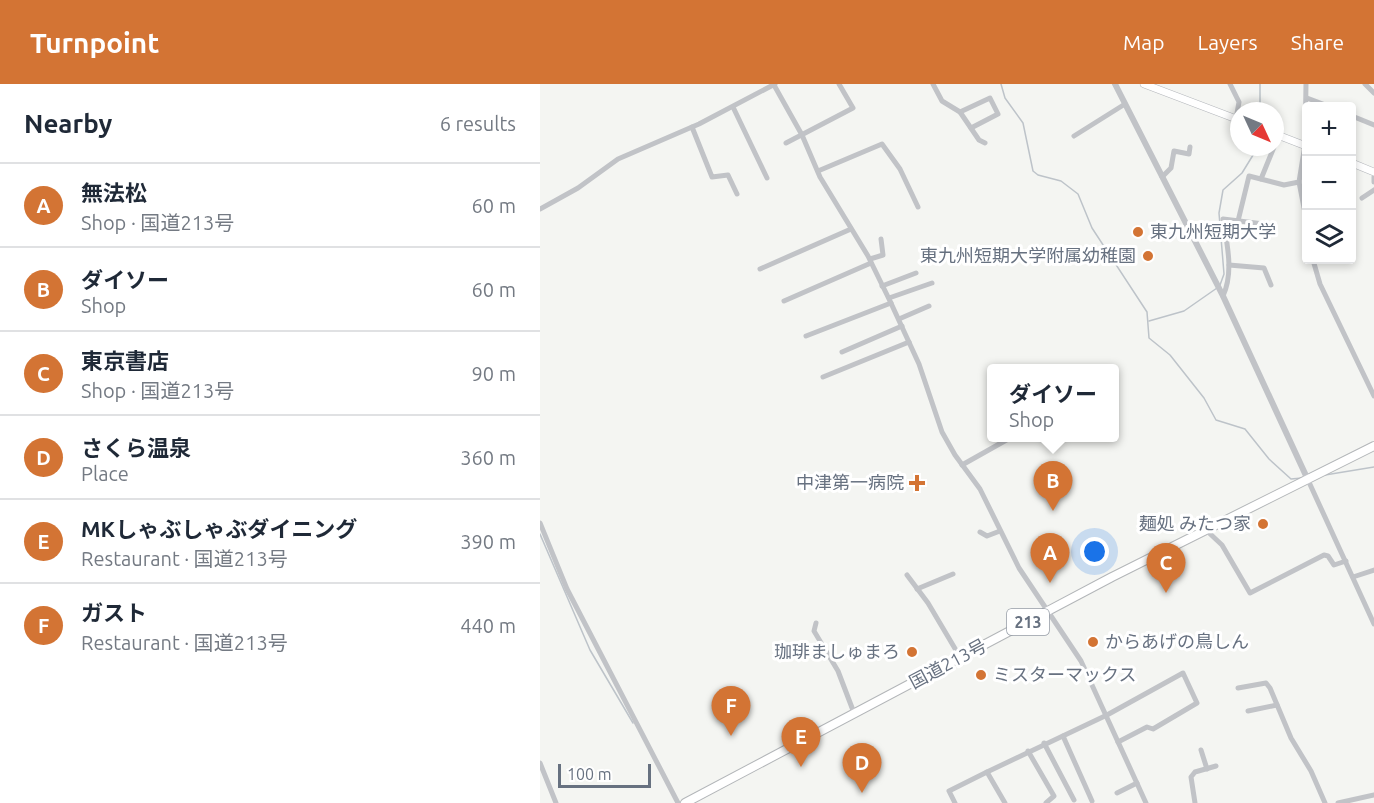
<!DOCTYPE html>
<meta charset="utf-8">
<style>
:root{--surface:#fff;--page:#f6f6f7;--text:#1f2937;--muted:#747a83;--line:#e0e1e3;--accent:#d37434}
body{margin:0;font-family:Ubuntu,"Noto Sans JP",sans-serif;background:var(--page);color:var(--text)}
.controls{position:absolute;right:18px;top:18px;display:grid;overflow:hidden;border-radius:6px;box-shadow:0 3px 9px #0003}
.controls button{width:54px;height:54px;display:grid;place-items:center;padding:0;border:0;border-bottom:2px solid var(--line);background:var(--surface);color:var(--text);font:30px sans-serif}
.compass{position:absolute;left:690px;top:18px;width:54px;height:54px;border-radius:50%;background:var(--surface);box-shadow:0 3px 9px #0003;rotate:134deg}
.scale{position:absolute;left:18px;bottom:15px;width:93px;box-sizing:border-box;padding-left:6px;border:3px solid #677180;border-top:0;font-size:16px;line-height:21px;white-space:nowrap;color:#677180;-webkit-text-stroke:4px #fff;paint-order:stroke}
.you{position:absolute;left:555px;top:468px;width:21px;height:21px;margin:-15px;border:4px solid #fff;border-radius:50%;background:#1a73e8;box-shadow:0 0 0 9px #1a73e833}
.badge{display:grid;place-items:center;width:39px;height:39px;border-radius:50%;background:var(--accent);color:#fff;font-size:20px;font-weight:700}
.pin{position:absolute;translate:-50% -50px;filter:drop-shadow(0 2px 3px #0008)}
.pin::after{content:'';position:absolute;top:32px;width:21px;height:18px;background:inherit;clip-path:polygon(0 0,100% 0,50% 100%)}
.popup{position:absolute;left:447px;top:280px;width:132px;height:78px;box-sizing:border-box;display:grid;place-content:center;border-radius:6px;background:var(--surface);filter:drop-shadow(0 2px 4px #0005);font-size:20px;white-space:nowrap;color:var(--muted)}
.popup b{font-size:22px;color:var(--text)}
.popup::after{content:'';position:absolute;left:50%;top:100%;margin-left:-12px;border:12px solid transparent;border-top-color:var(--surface)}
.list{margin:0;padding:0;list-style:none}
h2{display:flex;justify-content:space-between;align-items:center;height:78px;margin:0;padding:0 24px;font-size:26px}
h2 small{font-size:20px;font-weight:400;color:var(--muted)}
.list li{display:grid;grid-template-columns:39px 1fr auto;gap:18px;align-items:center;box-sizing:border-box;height:84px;padding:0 24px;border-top:2px solid var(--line)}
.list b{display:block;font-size:22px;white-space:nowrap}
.list p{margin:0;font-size:20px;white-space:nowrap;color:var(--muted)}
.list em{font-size:20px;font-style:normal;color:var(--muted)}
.icon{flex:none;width:33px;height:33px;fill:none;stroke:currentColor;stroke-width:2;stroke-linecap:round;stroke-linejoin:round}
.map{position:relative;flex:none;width:834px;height:719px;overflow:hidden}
header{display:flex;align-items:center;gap:36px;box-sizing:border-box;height:84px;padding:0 30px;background:var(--accent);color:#fff}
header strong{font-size:28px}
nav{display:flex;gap:33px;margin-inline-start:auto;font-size:21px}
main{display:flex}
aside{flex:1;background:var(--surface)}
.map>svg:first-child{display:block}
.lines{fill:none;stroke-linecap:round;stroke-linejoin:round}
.stream{stroke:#bdc3c9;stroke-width:1.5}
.secondary-casing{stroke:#b3b6bb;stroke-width:8}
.trunk-casing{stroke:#b3b6b9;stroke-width:10}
.minor{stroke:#c1c3c7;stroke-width:5}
.tertiary{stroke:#c1c3c7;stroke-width:6}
.secondary{stroke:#fff;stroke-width:7}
.trunk{stroke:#fff;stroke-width:8}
.poi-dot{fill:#d37434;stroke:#fff;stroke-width:2}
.labels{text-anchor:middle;stroke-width:6;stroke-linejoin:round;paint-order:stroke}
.shield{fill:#fff;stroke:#959ca6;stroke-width:1.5}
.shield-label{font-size:16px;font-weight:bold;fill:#677180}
.poi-label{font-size:18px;fill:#677180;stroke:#fff;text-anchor:end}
.street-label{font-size:18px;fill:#677180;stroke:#fff}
</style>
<header>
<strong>Turnpoint</strong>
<nav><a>Map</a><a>Layers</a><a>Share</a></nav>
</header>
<main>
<aside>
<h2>Nearby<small>6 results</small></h2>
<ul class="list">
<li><span class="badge">A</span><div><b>無法松</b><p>Shop · 国道213号</p></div><em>60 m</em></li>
<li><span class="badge">B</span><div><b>ダイソー</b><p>Shop</p></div><em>60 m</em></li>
<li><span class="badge">C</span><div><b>東京書店</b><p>Shop · 国道213号</p></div><em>90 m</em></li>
<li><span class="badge">D</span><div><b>さくら温泉</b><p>Place</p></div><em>360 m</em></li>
<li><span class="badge">E</span><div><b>MKしゃぶしゃぶダイニング</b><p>Restaurant · 国道213号</p></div><em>390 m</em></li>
<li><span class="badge">F</span><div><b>ガスト</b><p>Restaurant · 国道213号</p></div><em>440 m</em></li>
</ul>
</aside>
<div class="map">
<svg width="834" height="719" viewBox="0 0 834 719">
<rect width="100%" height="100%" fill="#f4f5f2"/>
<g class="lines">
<!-- stream -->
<g class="stream">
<path d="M461,0L465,14L483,39L493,87L498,91L521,97L538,110L552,144L607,228L609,254L630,271L664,314L676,336L705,345L729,375L751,395L762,394"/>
<path d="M720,27V0"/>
<path d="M680,201L684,190L679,129L683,106L702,89L718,63"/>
<path d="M609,237L644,227L677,204"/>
<path d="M785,391L834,383"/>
<path d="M0,450L50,566L93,639"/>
</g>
<!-- secondary casing -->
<g class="secondary-casing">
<g id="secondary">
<path d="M604,0L699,36"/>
<path d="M735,50L766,62"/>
<path d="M812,79L834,88"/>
</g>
</g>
<!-- trunk casing -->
<g class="trunk-casing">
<path id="trunk" d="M145,719L572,493L834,362"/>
</g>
<!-- minor -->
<g class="minor">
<path d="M393,0L402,17L420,28L439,56L445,59"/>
<path d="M690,0L699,18L696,35"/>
<path d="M825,0L834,9"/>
<path d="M234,1L262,51L280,93L328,172L350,217L379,280L402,348L415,371L440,405L479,484L541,577L606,719"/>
<path d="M767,14L788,22"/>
<path d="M193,23L227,94"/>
<path d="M420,28L450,14L458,30L431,44"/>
<path d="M812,32L834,41"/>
<path d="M152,43L172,93L188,91L197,110"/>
<path d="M534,52L585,20"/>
<path d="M246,59L313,24L299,0"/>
<path d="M278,87L342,60L360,85L378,123"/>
<path d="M622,93L631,84L634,67L649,70L650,63"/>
<path d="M834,93V98"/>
<path d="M721,95L734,63"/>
<path d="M759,98L766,134"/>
<path d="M822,114L834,106"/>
<path d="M0,125L38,104L78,75L159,40L235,0"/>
<path d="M698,137L709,92L744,101L759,98L765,61L766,0"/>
<path d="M330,175L343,171L341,155"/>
<path d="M773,176L780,200L834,312"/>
<path d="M689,181L724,184L731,201"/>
<path d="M220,185L311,145"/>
<path d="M342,202L376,189"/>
<path d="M683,212C694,188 687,160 683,135L732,141"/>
<path d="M349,214L392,199"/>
<path d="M244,217L331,179"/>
<path d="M359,235L389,222"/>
<path d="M266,252L351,219"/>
<path d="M302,268L362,242"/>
<path d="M283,293L369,258"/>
<path d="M422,381L470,354"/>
<path d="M768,396L834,540"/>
<path d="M0,439L27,505L138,719"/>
<path d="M666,446L682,461L710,509L784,471L788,472L794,481L806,477"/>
<path d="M440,448L447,452L460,447"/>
<path d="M367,491L388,519L420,573"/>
<path d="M813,493L834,486"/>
<path d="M377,505L413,490"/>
<path d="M276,539L274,547L298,587L314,629"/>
<path d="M698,604L726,599L730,604L751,654L771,687L785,719"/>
<path d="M708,627L737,621"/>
<path d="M523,652L552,717"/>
<path d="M504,659L534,716"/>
<path d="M661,666L667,685"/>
<path d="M488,667L514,712L506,719"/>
<path d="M0,679L16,719"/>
<path d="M447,688L567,631L643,589L657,619L613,645L607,643L578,658"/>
<path d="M577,709L597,699"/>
<path d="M415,719L409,707L447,688L465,719"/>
<path d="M655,719L651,693L655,688L676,682"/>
<path d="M798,719L834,711"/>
</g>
<!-- tertiary -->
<path class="tertiary" d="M575,0L683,212L768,396"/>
<!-- secondary -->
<use href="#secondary" class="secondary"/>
<!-- trunk -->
<use href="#trunk" class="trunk"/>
</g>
<!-- markers -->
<g class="poi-dot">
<circle cx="598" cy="148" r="6"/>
<circle cx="608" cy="172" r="6"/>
<path d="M374 390h6v6h6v6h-6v6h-6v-6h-6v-6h6z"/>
<circle cx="723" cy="440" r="6"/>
<circle cx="553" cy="558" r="6"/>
<circle cx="372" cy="568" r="6"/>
<circle cx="441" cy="591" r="6"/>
</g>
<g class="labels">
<!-- shield labels -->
<rect class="shield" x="467" y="525" width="42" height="26" rx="4.5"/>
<g class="shield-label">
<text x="488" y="544">213</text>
</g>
<!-- poi labels -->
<g class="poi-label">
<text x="610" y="154" text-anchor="start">東九州短期大学</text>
<text x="596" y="178">東九州短期大学附属幼稚園</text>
<text x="364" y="405">中津第一病院</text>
<text x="711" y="446">麺処 みたつ家</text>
<text x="565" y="564" text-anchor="start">からあげの鳥しん</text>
<text x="360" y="574">珈琲ましゅまろ</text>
<text x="453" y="597" text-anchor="start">ミスターマックス</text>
</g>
<!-- street labels -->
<g class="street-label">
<text transform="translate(408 580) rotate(-28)" y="6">国道213号</text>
</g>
</g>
</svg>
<div class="controls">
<button>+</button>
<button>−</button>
<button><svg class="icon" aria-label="layers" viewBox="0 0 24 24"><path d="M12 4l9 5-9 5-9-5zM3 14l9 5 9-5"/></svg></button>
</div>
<svg class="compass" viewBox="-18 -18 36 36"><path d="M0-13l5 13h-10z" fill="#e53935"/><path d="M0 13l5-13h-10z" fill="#747a83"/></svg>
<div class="scale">100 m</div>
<div class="you"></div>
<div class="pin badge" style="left:510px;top:499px">A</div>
<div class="pin badge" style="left:513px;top:427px">B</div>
<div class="popup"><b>ダイソー</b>Shop</div>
<div class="pin badge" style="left:626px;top:509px">C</div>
<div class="pin badge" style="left:322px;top:709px">D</div>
<div class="pin badge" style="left:261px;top:683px">E</div>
<div class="pin badge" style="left:191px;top:652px">F</div>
</div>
</main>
